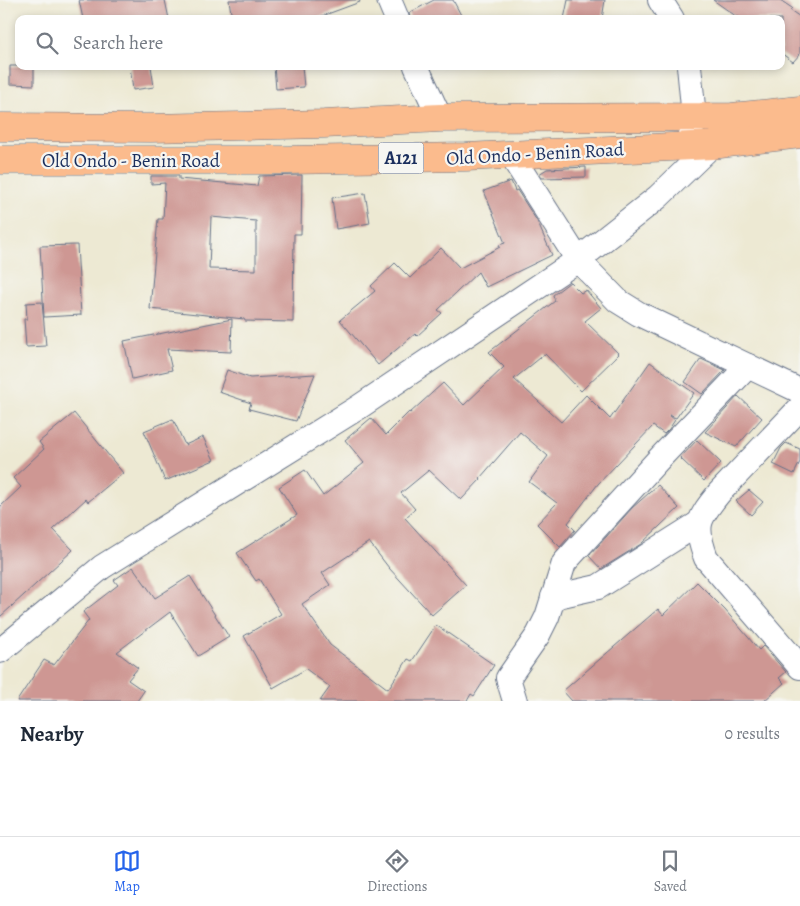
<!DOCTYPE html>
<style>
:root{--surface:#fff;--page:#f6f6f7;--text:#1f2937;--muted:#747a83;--line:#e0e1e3;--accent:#2563eb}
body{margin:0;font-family:Alegreya,serif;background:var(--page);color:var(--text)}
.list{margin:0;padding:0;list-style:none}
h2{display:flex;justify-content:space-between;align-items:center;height:65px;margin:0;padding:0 20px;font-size:21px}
h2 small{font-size:16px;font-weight:400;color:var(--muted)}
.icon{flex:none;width:28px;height:28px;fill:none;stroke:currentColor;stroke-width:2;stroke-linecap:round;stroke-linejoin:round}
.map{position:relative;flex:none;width:800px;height:701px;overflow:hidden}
.search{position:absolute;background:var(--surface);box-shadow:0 2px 8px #0003;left:15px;right:15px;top:15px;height:55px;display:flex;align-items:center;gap:12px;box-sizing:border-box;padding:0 18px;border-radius:10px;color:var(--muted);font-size:19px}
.sheet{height:135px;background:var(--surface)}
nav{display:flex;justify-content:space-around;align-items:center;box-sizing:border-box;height:70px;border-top:1px solid var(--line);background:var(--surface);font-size:14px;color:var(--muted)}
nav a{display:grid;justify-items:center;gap:2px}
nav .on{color:var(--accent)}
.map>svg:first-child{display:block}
.building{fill:#ce9793;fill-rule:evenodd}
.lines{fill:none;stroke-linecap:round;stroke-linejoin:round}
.minor-casing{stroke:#647087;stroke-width:26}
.primary-casing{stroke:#647087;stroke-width:29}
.minor{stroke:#fff;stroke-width:24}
.primary{stroke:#fbbb8d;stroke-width:28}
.labels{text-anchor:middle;stroke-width:4.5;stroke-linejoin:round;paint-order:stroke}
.shield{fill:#f6f6f2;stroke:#5d6b8a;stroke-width:1}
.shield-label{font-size:18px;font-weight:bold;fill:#1b2f5e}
.street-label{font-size:19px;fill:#1b2f5e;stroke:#f6f6f2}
</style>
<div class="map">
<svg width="800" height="701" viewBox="0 0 800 701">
<rect width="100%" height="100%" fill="#f6f6f2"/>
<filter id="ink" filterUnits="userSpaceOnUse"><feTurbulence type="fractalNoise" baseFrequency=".02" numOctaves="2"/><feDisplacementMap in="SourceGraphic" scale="10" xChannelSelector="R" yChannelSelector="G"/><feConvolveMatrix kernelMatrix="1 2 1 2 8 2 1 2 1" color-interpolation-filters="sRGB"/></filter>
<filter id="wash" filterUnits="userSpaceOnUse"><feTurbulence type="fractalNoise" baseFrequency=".0096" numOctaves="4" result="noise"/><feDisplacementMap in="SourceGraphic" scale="20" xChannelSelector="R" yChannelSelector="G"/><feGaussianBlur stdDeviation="1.12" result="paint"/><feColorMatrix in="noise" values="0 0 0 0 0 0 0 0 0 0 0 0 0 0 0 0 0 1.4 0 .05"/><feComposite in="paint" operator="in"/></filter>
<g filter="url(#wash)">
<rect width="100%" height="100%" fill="#ede9d3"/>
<g id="blocks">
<!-- building -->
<g class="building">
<path d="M79,0H165L169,19H83Z"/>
<path d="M229,0H359L360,2L314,19H232Z"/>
<path d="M434,0H453L463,19H410L409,13Z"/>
<path d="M568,0H605L602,19H564Z"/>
<path d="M713,0H780L792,8L790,10L800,17V54L793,62L781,53V19H740Z"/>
<path d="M10,66H34V85L10,84Z"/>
<path d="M130,66H151L154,87L133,90Z"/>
<path d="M274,66H302L304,87L276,89Z"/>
<path d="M586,167V177L542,178L539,174L547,169Z"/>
<path d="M302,175L301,234H294L293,322L245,321L244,319L150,309L158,219H163L165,183L151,184V176H179V179L257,186L259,176ZM211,217L256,221V270L209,269Z"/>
<path d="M511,181L515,191L517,190L537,221L552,255L486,287L478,272L438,310L442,313L417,336L415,334L378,365L340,320L375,291L371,286L395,263L410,278L441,248L460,268L500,247L499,245L505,243L484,191Z"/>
<path d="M365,193L370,223L336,229L332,198Z"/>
<path d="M77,245L81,315L44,317L40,246Z"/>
<path d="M570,282L581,293L586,290L601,308L585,321L619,354L581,391L545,354L514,379L561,422L586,395L610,419L650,362L694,393L676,418L669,415L675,420L669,429L664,434L653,426L598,484L568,523L575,530L560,547L537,524L557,503L529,482L548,456L520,432L480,478L481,479L461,500L429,470L401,493L415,509L405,518L466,585L432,615L389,568L369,542L322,573L330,585L302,604L330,645L388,689L408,659L412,661L436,625L494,665L474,696L471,694L467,701H320L330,687L306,669L273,688L244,636L281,614L259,579L256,581L237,553L297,515L279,487L305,470L323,496L364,463L345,440L371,418L386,435L409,412L410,413L443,383L464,405L504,367L489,352L555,301L553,295Z"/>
<path d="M42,302L46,346L26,347L24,319H27L26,303Z"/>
<path d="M232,319L231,352L167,349L172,370L132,379L124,341Z"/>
<path d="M701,359L725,370L702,394L685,382Z"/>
<path d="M227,370L250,378L315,374L296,421L249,409L251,403L219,392Z"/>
<path d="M738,396L762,418L736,447L705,432Z"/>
<path d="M74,413L123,473L88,502L86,499L53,529L73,550L0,617V507L21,487L13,478L44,449L39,442Z"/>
<path d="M173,419L185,445L203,437L214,460L165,481L144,431Z"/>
<path d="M697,440L721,463L704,481L680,458Z"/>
<path d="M786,443L800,449V462L794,474L773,464L781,448Z"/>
<path d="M658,485L679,508L641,544L601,569L589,556L632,508Z"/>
<path d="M749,490L763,502L751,515L736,501Z"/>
<path d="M133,567L155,598L190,576L229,637L198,656L170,612L117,652L138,668L128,680L144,691L137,701H17L44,660L54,665L89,620L83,612L118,585L114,580Z"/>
<path d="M697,582L725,610L759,650L763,646L786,672L779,678L784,683L764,701H572L563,691L658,609L663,615Z"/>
</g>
</g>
</g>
<g filter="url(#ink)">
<use href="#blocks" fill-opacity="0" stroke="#647087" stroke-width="1"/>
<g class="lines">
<!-- minor casing -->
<g class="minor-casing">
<g id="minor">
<path d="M389,0L397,19"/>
<path d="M660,0L672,19"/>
<path d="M416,66L440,118"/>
<path d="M689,66L694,117L691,134"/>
<path d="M511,155L578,260L618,301L639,314L800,391"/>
<path d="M800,408L719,493C698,519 694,525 706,558L800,667"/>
<path d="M553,597L598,587L699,523"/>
<path d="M0,651L102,567L359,407L578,260L658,197L712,145"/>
<path d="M515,701L508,678L538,635L547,617L564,563L658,460L748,366"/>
</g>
</g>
<!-- primary casing -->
<g class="primary-casing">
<g id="primary">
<path d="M0,127L151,128L324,124L440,118L732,117L800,110"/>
<path d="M0,160H288L466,157L712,145L800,134"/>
</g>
</g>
<!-- minor -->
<use href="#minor" class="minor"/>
<!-- primary -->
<use href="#primary" class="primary"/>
</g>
</g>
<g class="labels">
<!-- shield labels -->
<rect class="shield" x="378.5" y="142.5" width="45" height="31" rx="4"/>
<g class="shield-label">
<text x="401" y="164">A121</text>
</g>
<!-- street labels -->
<g class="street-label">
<text transform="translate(535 153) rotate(-3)" y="7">Old Ondo - Benin Road</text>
<text x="131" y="167">Old Ondo - Benin Road</text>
</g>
</g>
</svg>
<div class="search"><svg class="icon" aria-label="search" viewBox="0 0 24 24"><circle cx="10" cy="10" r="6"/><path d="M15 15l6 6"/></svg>Search here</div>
</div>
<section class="sheet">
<h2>Nearby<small>0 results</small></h2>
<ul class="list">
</ul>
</section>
<nav>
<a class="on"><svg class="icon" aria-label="map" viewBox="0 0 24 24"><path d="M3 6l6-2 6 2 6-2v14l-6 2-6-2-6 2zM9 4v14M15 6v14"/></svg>Map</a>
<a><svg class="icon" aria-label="directions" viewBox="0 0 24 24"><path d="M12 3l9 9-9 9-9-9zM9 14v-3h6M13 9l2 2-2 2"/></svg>Directions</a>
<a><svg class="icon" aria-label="saved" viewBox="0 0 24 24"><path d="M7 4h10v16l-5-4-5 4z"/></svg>Saved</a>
</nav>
